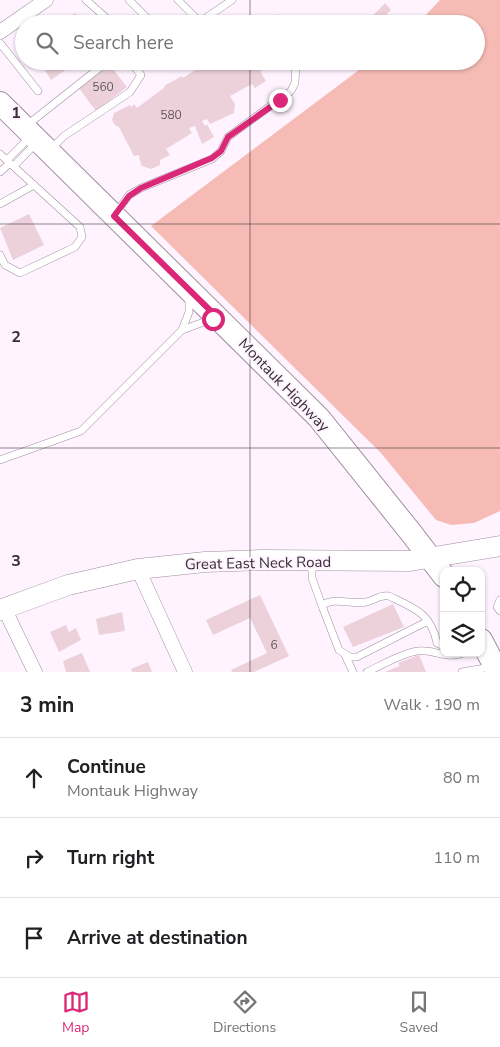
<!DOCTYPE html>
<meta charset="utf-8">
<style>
:root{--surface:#fff;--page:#f6f6f6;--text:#202124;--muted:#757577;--line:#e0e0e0;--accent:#db2777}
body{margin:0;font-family:"Nunito Sans",sans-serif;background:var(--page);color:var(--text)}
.controls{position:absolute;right:15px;bottom:15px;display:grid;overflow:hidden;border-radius:10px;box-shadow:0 1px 4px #0004}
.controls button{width:45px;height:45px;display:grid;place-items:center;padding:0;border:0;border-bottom:1px solid var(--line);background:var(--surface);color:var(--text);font:25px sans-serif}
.stop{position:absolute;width:15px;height:15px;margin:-11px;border:4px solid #db2777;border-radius:50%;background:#fff}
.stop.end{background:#db2777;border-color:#fff;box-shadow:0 1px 5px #0008}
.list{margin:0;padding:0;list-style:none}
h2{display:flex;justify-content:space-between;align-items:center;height:65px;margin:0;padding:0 20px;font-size:21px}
h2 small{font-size:16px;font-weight:400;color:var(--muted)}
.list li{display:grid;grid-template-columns:32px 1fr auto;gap:15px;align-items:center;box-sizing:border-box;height:80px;padding:0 20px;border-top:1px solid var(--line)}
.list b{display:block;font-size:19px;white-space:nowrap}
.list p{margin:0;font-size:16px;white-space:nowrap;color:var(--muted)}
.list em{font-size:16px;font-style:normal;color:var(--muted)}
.icon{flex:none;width:28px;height:28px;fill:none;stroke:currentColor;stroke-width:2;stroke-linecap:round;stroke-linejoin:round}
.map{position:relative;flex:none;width:500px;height:672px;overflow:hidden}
.search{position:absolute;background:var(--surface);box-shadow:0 1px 4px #0004;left:15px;right:15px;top:15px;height:55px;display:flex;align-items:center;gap:12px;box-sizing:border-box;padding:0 18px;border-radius:28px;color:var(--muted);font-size:19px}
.sheet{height:305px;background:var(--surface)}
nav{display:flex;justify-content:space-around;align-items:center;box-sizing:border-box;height:70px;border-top:1px solid var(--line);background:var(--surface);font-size:14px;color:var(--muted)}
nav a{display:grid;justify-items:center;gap:2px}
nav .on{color:var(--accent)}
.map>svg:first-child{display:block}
.green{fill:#f7bbb5}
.building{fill:#ecd1da}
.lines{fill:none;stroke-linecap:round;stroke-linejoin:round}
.lane-casing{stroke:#9e8d9f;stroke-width:8}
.street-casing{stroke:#9e8d9f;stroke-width:15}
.secondary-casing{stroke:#9e8d9f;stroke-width:21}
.primary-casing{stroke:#9e8d9f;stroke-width:24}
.lane{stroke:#fff;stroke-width:7}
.street{stroke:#fff;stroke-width:14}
.secondary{stroke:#fff;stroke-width:20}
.primary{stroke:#fff;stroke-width:22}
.route{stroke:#db2777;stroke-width:6}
.grid{fill:none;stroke:#352e35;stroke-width:1;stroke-opacity:0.55}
.labels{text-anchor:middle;stroke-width:4;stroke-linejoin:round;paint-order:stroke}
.number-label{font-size:12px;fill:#63575e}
.street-label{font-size:15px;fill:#352e35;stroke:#fef3ff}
.grid-label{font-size:16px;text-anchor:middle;font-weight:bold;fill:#352e35;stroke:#fef3ff;stroke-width:4;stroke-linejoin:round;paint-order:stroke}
</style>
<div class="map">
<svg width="500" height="672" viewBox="0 0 500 672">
<rect width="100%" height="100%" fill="#fef3ff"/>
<!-- green -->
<path class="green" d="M440,0H500V511L474,523L451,525L436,520L381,453L151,226L371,61H476V24H417Z"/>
<!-- building -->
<g class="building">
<path d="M385,3L391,10L385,16L396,24H365Z"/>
<path d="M75,13L86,24H60Z"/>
<path d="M39,61H78L51,80Z"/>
<path d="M209,61H259L263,69L260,71L266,81L255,88L252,84L230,96L235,104L234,113L210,124L207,119L202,121L205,126L207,124L214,137L202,144L195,126L189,128L192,133L166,149L170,155L160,160V165L151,169L142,166L139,158L140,155L134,156L119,127L115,125L112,120L114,113L130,105L132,107L134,104L137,108L165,87L164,86L182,76L183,78Z"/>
<path d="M109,64L127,87L96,111L78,87Z"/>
<path d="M29,214L44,245L13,260L0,228Z"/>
<path d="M260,595L289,656L254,672H232L231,670L267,653L250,618L213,635L206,620Z"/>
<path d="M393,604L404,627L353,647L343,627Z"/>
<path d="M122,612L125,631L99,635L96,619Z"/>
<path d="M66,625L69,632L76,628L81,640L59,652L50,632Z"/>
<path d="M82,653L90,672H66L63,661Z"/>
<path d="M419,655L426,672H385L400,666L398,663Z"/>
<path d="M148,662L152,672H132L131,669Z"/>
</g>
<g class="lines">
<!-- lane casing -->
<g class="lane-casing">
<g id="lane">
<path d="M86,0L113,24"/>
<path d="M129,0L153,24"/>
<path d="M178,0L200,22"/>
<path d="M279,19L282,24"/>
<path d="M197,24L232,0"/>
<path d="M0,43L38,91"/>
<path d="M26,126L108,61"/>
<path d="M51,149L64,136L130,92L141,75L130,61"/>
<path d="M0,154L80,227L82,237L75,247L20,273L5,265L0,255"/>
<path d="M7,160L30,137"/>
<path d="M14,166L36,143"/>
<path d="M0,172L10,163"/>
<path d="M0,204L34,185"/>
<path d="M116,213L129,195L141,188L212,159L221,151L228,137L291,91L295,83L296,61"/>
<path d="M182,330L212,319"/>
<path d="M0,460L81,431L182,330L189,312V298"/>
<path d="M312,561V578L322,606"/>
<path d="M500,600L497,607L500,611"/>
<path d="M428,621L357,657H350L339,650L322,606C332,596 353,605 366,602C374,601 380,594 389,596C414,608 431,613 437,643L444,646"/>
<path d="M345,655L353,672"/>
<path d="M367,672C380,666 404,652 418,651C434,649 447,660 463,653"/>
<path d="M462,672L491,667"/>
</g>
</g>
<!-- street casing -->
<g class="street-casing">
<g id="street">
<path d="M0,32L46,0"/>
<path d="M138,569L185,672"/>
<path d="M4,608L35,672"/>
</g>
</g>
<!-- secondary casing -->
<g class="secondary-casing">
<path id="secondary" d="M0,610L68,585L138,569L205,562L262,560L410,561L500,546"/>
</g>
<!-- primary casing -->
<g class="primary-casing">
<g id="primary">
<path d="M0,103L319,418L412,534L444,576"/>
<path d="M481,640L498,672"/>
</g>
</g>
<!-- lane -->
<use href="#lane" class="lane"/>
<!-- street -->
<use href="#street" class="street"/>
<!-- secondary -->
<use href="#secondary" class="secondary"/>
<!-- primary -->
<use href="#primary" class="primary"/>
</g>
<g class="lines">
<!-- route -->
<path class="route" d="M213,319H219L114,216L129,196L141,188L212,158L221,151L228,137L280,100"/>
</g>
<!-- grid -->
<path class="grid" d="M250,0V24M250,61V672M0,224H500M0,448H500"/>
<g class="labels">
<!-- number labels -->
<g class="number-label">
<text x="103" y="91">560</text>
<text x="171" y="119">580</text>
<text x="274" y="649">6</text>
</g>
<!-- street labels -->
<g class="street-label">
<text transform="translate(284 385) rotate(46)" y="5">Montauk Highway</text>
<text transform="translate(258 563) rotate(-1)" y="5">Great East Neck Road</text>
</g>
</g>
<g class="grid-label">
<text x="16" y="118">1</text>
<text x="16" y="342">2</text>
<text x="16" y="566">3</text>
</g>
</svg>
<div class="controls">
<button><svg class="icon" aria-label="locate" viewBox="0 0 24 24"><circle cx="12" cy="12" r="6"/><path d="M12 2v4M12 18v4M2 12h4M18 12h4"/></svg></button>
<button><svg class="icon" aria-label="layers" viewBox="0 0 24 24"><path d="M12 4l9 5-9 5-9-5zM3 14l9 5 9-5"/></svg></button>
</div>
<div class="stop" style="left:213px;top:319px"></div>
<div class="stop end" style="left:280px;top:100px"></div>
<div class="search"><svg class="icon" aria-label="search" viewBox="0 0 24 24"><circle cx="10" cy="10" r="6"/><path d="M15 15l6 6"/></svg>Search here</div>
</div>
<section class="sheet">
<h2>3 min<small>Walk · 190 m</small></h2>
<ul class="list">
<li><svg class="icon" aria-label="ahead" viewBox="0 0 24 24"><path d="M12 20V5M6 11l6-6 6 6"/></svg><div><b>Continue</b><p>Montauk Highway</p></div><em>80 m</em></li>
<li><svg class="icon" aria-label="right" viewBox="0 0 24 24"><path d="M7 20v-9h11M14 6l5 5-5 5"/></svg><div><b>Turn right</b></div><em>110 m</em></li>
<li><svg class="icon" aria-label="arrive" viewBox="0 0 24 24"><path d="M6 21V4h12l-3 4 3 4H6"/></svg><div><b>Arrive at destination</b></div></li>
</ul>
</section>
<nav>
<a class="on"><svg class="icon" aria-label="map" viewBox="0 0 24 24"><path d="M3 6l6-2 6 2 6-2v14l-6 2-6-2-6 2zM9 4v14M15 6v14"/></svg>Map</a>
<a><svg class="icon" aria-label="directions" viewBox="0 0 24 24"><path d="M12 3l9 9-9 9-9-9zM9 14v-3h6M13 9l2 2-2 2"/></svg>Directions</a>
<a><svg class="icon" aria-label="saved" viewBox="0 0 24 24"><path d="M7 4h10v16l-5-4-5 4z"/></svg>Saved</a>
</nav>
